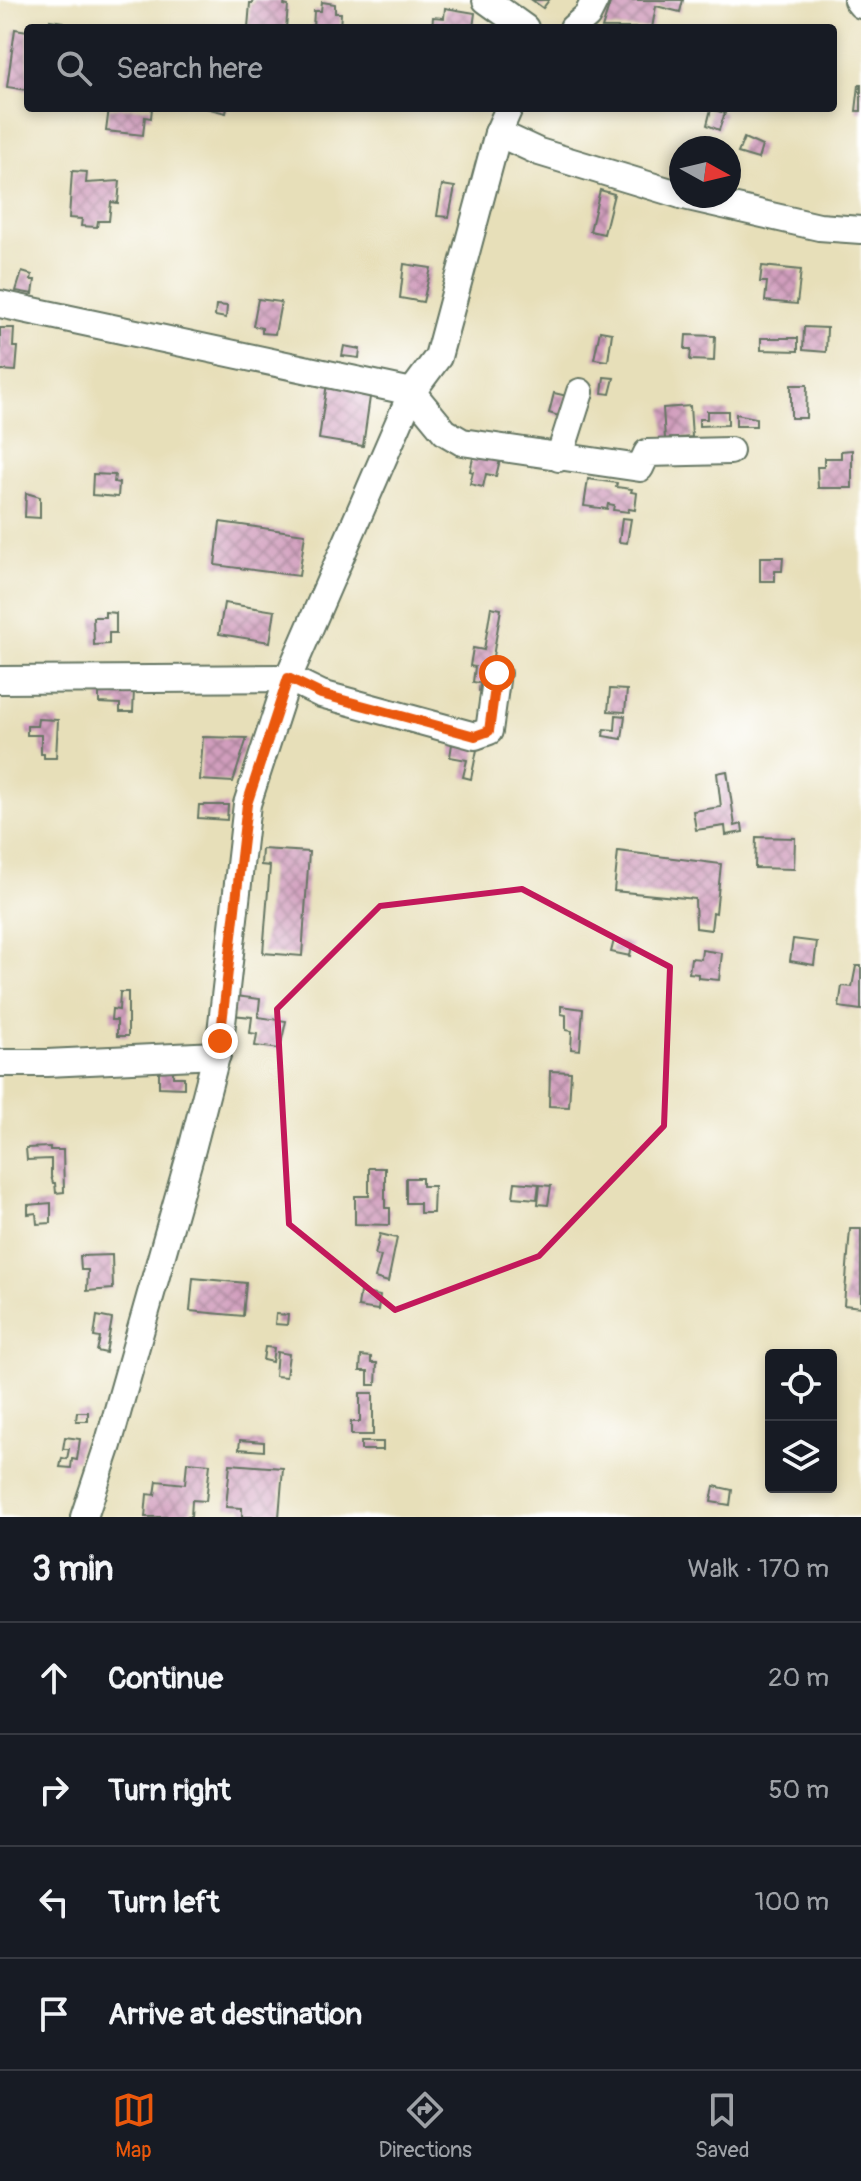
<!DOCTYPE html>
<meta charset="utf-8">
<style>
:root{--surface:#171b24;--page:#20242c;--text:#f1f3f6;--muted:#9ea1a6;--line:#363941;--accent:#ea580c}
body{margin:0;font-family:Pangolin,sans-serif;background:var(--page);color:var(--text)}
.controls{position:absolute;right:24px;bottom:24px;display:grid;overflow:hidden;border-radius:8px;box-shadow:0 4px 12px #0003}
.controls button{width:72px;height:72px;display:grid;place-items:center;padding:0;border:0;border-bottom:2px solid var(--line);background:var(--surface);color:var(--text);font:40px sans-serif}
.compass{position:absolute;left:669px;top:136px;width:72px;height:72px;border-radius:50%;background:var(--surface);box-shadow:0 4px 12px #0003;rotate:98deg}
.stop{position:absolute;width:24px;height:24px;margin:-18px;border:6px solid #ea580c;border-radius:50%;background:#fff}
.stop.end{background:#ea580c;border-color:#fff;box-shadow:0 2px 8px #0008}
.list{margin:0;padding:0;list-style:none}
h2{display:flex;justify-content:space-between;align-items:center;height:104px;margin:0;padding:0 32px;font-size:34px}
h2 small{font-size:26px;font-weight:400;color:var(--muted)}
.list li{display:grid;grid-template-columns:52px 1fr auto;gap:24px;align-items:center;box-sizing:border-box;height:112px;padding:0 32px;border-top:2px solid var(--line)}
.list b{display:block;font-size:30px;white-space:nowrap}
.list em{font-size:26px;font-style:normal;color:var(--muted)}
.icon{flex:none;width:44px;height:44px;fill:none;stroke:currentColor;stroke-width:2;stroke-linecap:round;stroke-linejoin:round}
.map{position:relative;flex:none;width:861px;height:1517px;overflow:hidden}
.search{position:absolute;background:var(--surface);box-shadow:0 4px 12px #0003;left:24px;right:24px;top:24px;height:88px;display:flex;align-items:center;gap:20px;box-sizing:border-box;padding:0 28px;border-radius:8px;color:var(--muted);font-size:30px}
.sheet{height:552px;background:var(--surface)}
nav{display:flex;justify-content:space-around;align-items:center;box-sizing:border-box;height:112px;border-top:2px solid var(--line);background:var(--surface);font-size:22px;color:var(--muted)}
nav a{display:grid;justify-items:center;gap:4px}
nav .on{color:var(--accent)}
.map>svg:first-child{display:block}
.building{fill:url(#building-cross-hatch)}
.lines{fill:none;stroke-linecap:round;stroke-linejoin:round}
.minor-casing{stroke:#657663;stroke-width:30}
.minor{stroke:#fff;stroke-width:26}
.route{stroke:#ea580c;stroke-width:10}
.marked{fill:none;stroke:#c2185b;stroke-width:6;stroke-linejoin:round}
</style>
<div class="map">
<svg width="861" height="1517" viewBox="0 0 861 1517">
<defs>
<pattern id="building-cross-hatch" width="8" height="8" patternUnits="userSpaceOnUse" patternTransform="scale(2)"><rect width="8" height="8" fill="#d19ebd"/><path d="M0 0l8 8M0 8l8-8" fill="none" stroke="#a9829a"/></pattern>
</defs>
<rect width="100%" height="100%" fill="#fff"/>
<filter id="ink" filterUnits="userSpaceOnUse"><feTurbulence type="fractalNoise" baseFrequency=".0125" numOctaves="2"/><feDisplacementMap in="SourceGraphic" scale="16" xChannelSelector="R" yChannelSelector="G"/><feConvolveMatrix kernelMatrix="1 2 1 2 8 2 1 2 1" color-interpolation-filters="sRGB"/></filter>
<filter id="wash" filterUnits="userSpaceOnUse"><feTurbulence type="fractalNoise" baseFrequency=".006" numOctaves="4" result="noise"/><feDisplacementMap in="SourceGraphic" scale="32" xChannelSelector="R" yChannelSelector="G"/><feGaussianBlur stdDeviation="1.8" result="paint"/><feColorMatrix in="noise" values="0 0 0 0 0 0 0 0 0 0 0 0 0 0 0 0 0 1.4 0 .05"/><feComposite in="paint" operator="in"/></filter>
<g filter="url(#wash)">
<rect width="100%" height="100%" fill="#e7dfb9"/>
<g id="blocks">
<!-- building -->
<g class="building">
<path d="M254,0H285L284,5L288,6L286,28H248L250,3H253Z"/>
<path d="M532,0H549L543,8Z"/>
<path d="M611,0H683L680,12L656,6L652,28H602Z"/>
<path d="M322,2L335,4V13H341L340,28H313L314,11H321Z"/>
<path d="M445,8L475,13L473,28H432L433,17L444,18Z"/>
<path d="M50,20L64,22L63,28H49Z"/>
<path d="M15,29L28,31V90L7,87Z"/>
<path d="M859,85H861V111H856Z"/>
<path d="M109,108H152L151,118L145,117L143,135L106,131Z"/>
<path d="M206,108H227L226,113Z"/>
<path d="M711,109L725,113L719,130L707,125Z"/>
<path d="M744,138L762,146L758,159L738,153Z"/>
<path d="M72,171L87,172L86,183L120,181L118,203L111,202L109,221H98L97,227L81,226L82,219L69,218Z"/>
<path d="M442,185L455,187L449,217L437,216Z"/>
<path d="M600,190L614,194L604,234L590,231Z"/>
<path d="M404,264L431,268L423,302L400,298Z"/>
<path d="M762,266L801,270L797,304L765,301L767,282H760Z"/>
<path d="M22,272L32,275L31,280H35L33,294L16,291Z"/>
<path d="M258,299L281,302L275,334L262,333V328L253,326Z"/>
<path d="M216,305L227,306L226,318L215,316Z"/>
<path d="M804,327L827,328L826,352L803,350Z"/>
<path d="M0,328H14L13,347H18L16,371L0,370Z"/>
<path d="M600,331L612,333L608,361L594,359Z"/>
<path d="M686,335L715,336L714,361L690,360L691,349H685Z"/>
<path d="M761,338H798V351L761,350Z"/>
<path d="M344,346L360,349L359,358L342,356Z"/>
<path d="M604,377L614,378L610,394L602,393Z"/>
<path d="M327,383L371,390L363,446L319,439Z"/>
<path d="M791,385H807L806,418H791Z"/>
<path d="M554,393L567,396L562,417L549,413Z"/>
<path d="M690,406L692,437L665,439L663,408Z"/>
<path d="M707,411H728V425L699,426V419H707Z"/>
<path d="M736,414L756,418V426H736Z"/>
<path d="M852,450V488H818L817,467H824V458H841V451Z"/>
<path d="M474,454L500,460L496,476L486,474L483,487L470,484L473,472L470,471Z"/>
<path d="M93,474L115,475L114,482L119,483L118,497L92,495Z"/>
<path d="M588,479L617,483L616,487L632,489L631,492L637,493L635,510L629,509L628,512L613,510L614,505L608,504L607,509L584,506Z"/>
<path d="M26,493L40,497V518L25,517Z"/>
<path d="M622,518L631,519L627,543L619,542Z"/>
<path d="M220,522L305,534L299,576L215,565Z"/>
<path d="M760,557H783L782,571H775V581H760Z"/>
<path d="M224,603L275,611L270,642L219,634Z"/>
<path d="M491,607L501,609L487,692L479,691L480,683L473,682L475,667L470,666L473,648L484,650Z"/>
<path d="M105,612L116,613V633H109V644L94,645L93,617H105Z"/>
<path d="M99,685L134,690L133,712H120V704L99,703Z"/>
<path d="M610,689L627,690L625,712L608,711Z"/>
<path d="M616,715L625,716L622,739L603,736L604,729L615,730Z"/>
<path d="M38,719L58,720L56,758H44V754H41V735H27V726H37Z"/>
<path d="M203,737L247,738L233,782L200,780Z"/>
<path d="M464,737L479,740L471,779L463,777L467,760L450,757L452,744L462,746Z"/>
<path d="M727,771L735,826L742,824L743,832L726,835L725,826L696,830L693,811L721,807L717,773Z"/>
<path d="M199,805H228L227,820L198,818Z"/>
<path d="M756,837L795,838L794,869L755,868Z"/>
<path d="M262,849L309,852L302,956L263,953L270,866L261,865Z"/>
<path d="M618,851L721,864L716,913L713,912L711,930L696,928L695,899L614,891Z"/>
<path d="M793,939L817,942L814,965L790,961Z"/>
<path d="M614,940L632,944L630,956L611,952Z"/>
<path d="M702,950L722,953L719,980L698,978V974L689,973L691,958L701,959Z"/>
<path d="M856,966H861V1010L839,1007L842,986L852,987Z"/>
<path d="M120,992H128V1036H117V1020H111L112,1009L119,1010Z"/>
<path d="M235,996L260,999L258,1017L286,1021L280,1049L255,1046L257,1034L250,1033L252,1017L232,1015Z"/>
<path d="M561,1006L583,1009L580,1050L571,1049L572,1031L566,1030V1015L561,1014Z"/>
<path d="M159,1071H173V1077H184V1088L159,1087Z"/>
<path d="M550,1071L571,1072L569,1107L549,1106Z"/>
<path d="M50,1147V1150H63L64,1192L56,1193L55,1183H53L51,1176V1159L27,1160L26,1148Z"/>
<path d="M369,1168H385V1208H390V1225L355,1224V1196H369Z"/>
<path d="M406,1178H422V1186H434L433,1213H420V1203H406Z"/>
<path d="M515,1182L539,1184L537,1199L513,1197Z"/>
<path d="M540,1185L551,1186L548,1205L538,1204Z"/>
<path d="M51,1203V1223L37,1224L36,1213L28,1214V1205Z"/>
<path d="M850,1229H861V1307L844,1305Z"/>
<path d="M380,1234L397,1238L388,1282L375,1278L381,1256L375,1255Z"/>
<path d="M112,1255L113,1289L87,1291L88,1270H81L80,1256Z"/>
<path d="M193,1278L246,1283L243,1316L190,1311Z"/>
<path d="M360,1292L380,1296L378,1310L358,1307Z"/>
<path d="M276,1314L288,1315L287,1325L275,1324Z"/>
<path d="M97,1316L112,1319L106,1353L97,1351L100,1338L94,1337Z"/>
<path d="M265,1347L274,1348L272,1362L263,1360Z"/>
<path d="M277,1352L289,1354L286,1377L275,1376Z"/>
<path d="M361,1356L371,1357V1363H377L376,1385H368V1371H360Z"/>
<path d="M360,1393H373V1435H351V1422H360Z"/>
<path d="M77,1412H88V1421H76Z"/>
<path d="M65,1437L80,1439L77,1460L72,1459L71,1468L60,1467L62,1458L67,1459L69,1449H63Z"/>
<path d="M240,1440L264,1442V1451L239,1449Z"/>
<rect x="361" y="1442" width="22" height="8"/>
<path d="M187,1462L210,1464L206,1501L192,1500L191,1517H145L147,1494L155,1495L157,1481L185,1484Z"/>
<path d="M230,1464L283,1468L279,1517H242V1508L226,1507Z"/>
<path d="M714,1486L732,1490L730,1505L711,1502Z"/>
</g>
</g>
</g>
<g filter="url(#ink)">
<use href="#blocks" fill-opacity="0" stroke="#657663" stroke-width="2"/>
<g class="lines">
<!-- minor casing -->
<g class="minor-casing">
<g id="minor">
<path d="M486,0L525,28"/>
<path d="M857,0L861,5"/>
<path d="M573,28L587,16L595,0"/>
<path d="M498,133L539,152L681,195"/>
<path d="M684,196L819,227L861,230"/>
<path d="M0,304L412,392L445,432L462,442L640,468L647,453L730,451"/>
<path d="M559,458L580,392"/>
<path d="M0,680L288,678L321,694L475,736L489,731L497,673"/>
<path d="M0,1063H47L217,1055"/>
<path d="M84,1517L108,1445L192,1149L220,1041L247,804L288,678L412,392L438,357L498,133L509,108"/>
</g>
</g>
<!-- minor -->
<use href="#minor" class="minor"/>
</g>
</g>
<g class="lines" filter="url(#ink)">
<!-- route -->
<path class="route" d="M220,1041L247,804L288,678L321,694L475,736L489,731L497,673"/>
</g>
<!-- marked area -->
<path class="marked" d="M522,889L670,967L664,1126L539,1256L395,1310L289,1224L277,1009L380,906Z"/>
</svg>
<div class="controls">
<button><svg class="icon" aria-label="locate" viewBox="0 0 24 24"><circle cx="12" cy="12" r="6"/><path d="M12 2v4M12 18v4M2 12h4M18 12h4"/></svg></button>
<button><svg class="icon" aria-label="layers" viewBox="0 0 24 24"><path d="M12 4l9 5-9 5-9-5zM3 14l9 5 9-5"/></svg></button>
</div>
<svg class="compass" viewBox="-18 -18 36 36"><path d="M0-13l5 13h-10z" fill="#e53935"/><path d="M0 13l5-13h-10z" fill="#9ea1a6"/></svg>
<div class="stop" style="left:497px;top:673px"></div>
<div class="stop end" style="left:220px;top:1041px"></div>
<div class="search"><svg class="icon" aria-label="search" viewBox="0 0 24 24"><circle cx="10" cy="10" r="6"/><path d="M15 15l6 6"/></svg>Search here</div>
</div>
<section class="sheet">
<h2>3 min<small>Walk · 170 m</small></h2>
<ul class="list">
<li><svg class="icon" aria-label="ahead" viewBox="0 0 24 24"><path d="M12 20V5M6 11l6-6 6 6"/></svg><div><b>Continue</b></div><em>20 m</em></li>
<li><svg class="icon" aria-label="right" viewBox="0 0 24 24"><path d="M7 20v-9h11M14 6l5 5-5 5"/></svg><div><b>Turn right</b></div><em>50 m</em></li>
<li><svg class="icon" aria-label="left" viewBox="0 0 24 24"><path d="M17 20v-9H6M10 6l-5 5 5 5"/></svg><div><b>Turn left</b></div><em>100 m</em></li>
<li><svg class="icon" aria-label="arrive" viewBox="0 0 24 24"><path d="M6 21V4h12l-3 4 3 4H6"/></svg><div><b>Arrive at destination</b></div></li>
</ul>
</section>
<nav>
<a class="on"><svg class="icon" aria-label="map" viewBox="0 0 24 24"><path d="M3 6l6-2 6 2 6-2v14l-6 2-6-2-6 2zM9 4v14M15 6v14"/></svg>Map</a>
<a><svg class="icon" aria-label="directions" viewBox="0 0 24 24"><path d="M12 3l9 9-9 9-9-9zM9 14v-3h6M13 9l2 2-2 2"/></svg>Directions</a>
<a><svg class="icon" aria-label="saved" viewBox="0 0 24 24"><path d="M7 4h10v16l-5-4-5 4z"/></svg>Saved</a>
</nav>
